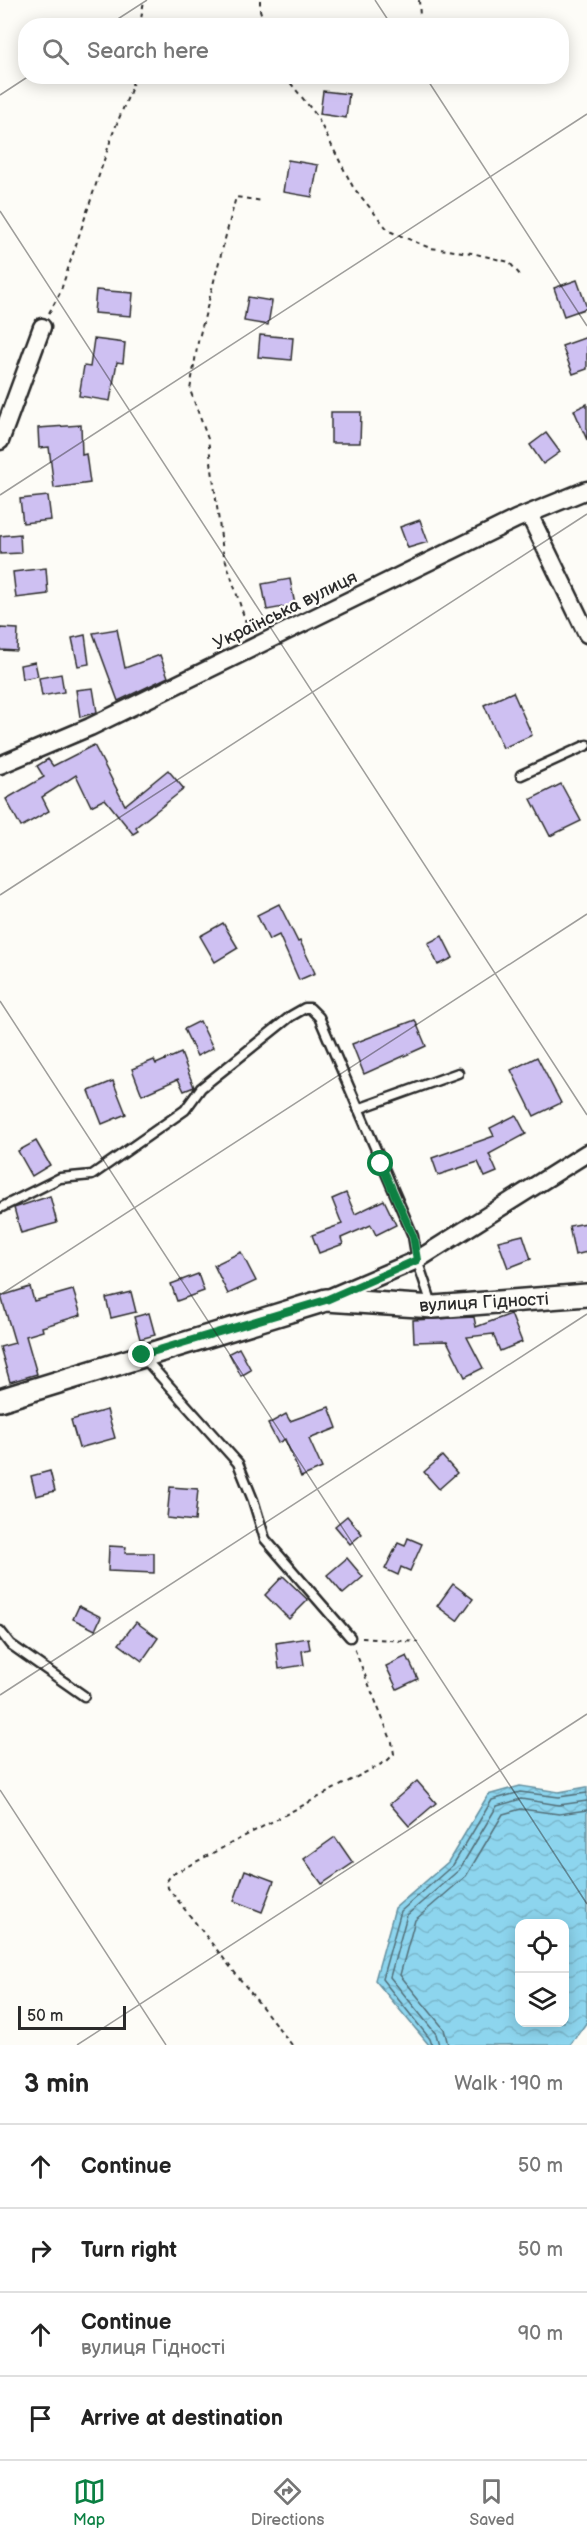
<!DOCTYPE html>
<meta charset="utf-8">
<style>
:root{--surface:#fff;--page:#f2f2f2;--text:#222;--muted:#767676;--line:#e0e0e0;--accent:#0b8043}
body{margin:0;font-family:"Balsamiq Sans",sans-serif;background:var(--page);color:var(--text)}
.controls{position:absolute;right:18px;bottom:18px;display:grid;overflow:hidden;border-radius:12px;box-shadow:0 3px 15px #0003}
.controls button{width:54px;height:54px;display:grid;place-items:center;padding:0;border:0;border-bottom:2px solid var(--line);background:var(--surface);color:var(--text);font:30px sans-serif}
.scale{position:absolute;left:18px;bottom:15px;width:108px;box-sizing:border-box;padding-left:6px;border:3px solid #2b2b2b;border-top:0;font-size:16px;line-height:21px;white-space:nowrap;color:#2b2b2b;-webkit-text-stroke:4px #fdfcf7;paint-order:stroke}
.stop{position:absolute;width:18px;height:18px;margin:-14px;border:4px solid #0b8043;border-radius:50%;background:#fff}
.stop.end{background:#0b8043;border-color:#fff;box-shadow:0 2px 6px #0008}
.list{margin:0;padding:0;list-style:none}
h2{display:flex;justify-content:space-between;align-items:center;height:78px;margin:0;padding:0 24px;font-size:26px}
h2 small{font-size:20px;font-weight:400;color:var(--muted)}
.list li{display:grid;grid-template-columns:39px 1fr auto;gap:18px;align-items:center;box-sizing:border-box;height:84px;padding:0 24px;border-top:2px solid var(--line)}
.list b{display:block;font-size:22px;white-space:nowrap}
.list p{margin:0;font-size:20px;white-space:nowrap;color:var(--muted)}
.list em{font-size:20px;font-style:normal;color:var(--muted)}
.icon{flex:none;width:33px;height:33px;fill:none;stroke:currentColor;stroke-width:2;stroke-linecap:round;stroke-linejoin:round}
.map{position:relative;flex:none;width:587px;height:2045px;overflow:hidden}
.search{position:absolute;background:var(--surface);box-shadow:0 3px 15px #0003;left:18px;right:18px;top:18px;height:66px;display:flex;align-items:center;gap:15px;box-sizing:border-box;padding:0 21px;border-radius:24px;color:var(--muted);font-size:22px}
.sheet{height:414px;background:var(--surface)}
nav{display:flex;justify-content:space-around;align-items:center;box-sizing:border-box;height:84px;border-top:2px solid var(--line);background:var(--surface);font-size:16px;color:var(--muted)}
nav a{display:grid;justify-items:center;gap:3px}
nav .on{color:var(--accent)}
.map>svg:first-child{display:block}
.water{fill:url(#water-waves);stroke:#6691a0;stroke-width:1.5;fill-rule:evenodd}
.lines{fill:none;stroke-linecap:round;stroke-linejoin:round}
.shore{stroke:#526f79;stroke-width:1.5}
.building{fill:#cec0f2;stroke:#2b2b2b;stroke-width:1.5}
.service-casing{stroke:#2b2b2b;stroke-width:13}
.minor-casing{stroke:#2b2b2b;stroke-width:21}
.tertiary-casing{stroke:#2b2b2b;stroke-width:26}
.path{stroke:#2b2b2b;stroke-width:2;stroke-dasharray:4.5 4.5;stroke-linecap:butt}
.service{stroke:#fdfcf7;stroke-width:8}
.minor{stroke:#fdfcf7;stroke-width:16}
.tertiary{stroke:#fdfcf7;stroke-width:21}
.route{stroke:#0b8043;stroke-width:8}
.ticks{fill:none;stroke:#2b2b2b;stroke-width:1.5;stroke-opacity:0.45}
.labels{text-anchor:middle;stroke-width:4.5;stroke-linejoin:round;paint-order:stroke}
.street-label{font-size:18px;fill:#2b2b2b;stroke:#fdfcf7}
</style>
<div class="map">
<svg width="587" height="2045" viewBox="0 0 587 2045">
<defs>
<pattern id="water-waves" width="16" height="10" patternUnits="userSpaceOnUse" patternTransform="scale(1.5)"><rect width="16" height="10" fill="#8dd5ee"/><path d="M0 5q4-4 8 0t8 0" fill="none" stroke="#7ab7cc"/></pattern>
</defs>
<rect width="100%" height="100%" fill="#fdfcf7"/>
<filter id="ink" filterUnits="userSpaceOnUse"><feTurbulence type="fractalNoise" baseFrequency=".0167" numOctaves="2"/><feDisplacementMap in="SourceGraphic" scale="12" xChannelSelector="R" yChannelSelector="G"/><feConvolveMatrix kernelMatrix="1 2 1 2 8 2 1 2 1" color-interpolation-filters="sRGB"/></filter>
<g filter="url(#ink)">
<!-- water -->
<path class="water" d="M520,1786L559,1792L587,1787V2022L570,2045H429L375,1980L395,1908L448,1862L488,1795ZM520,1924H564V2022H520Z"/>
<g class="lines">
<!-- shore -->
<g class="shore">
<path d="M432,2045L430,2039L382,1979L401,1911L453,1865L492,1800L520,1792L559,1797L587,1793"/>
<path d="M439,2045L436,2034L390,1977L407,1915L459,1870L497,1806L521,1799L559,1805L587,1801"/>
<path d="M448,2045L444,2029L400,1975L415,1920L466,1876L503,1814L521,1809L559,1814L587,1810"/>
</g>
</g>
<!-- building -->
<g class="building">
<path d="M323,91L349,94L346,118L320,114Z"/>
<path d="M288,160L318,165L312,197L283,192Z"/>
<path d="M577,280L587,308L564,316L554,288Z"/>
<path d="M96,290L133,293L131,316L94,313Z"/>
<path d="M248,297L272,301L268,325L244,321Z"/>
<path d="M260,335L293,338L291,360L258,357Z"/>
<path d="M587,337V369L573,374L562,346Z"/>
<path d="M94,339L125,343L123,363L117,362L110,401L79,396L84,366L90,367Z"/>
<path d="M587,404V440L574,410Z"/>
<path d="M331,412H361L360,443H331Z"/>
<path d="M81,425L82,455L86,454L90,483L54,488L49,447L39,448L38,428Z"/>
<path d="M546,433L560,452L543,464L530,445Z"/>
<path d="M48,496L51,520L23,523L20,499Z"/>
<path d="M420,520L428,542L408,548L400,527Z"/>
<path d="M20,534L21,553L0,554V536Z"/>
<path d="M46,568L48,594L16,598L13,572Z"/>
<path d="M290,579L295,605L267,610L262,584Z"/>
<path d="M0,628L18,629L17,651L0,650Z"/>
<path d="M117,629L125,668L160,655L168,677L118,701L93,633Z"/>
<path d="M85,635L89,664L78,666L72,638Z"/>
<path d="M35,662L38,676L22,679L20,665Z"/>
<path d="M61,674L64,692L42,696L39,678Z"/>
<path d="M93,688L97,712L80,717L76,690Z"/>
<path d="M513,692L532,735L503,748L484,705Z"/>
<path d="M94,745L125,805L168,770L184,789L136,827L138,831L133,834L105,799L91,806L76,775L42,797L49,811L21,827L6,799L44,777L37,766L48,759L53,766Z"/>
<path d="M561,784L581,821L550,836L531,799Z"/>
<path d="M279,904L298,942L300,941L315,973L299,980L279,935L269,940L257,915Z"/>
<path d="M223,923L238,948L215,962L200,936Z"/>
<path d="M442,936L453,958L438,965L428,943Z"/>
<path d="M415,1020L426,1046L364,1074L352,1044Z"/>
<path d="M200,1021L213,1048L197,1056L184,1029Z"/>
<path d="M181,1053L194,1087L184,1091L178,1079L142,1095L132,1069L154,1060L156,1064Z"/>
<path d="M537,1057L561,1103L534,1116L511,1070Z"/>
<path d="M113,1081L126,1114L102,1124L89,1091Z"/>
<path d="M516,1115L526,1134L489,1154L497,1172L485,1177L478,1162L438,1175L432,1158L494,1136L490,1128Z"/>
<path d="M36,1141L50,1165L32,1176L18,1151Z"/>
<path d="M346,1193L355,1214L384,1200L396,1225L376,1235L371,1225L341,1238L343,1244L319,1253L312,1235L342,1224L332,1199Z"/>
<path d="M50,1196L57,1223L21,1233L14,1208Z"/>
<path d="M587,1223V1252L575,1255L569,1226Z"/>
<path d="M523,1235L531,1259L508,1268L498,1241Z"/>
<path d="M241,1252L256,1281L228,1294L214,1265Z"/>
<path d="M198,1274L204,1291L177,1301L171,1284Z"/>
<path d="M30,1287L34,1301L73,1290L81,1315L42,1327L43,1331L26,1336L37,1374L10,1382L0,1347L15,1343L1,1296Z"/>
<path d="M131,1292L136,1312L111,1318L106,1298Z"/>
<path d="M149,1313L155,1335L140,1339L134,1317Z"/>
<path d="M511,1314L522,1342L500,1351L493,1334L467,1337L483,1368L465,1377L447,1341L414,1342L413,1320L474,1317L476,1327Z"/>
<path d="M239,1348L251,1370L241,1376L229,1353Z"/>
<path d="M329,1407L337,1428L309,1439L322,1468L301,1477L285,1439L278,1443L268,1424L286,1414L290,1421Z"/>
<path d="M107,1410L115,1438L79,1448L71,1420Z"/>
<path d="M442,1456L457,1473L439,1489L424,1472Z"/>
<path d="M50,1471L55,1491L36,1496L31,1476Z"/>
<path d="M170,1487L198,1489L195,1521L167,1518Z"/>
<path d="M347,1516L362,1534L350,1544L335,1526Z"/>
<path d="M408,1538L422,1544L410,1571L401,1567L398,1575L385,1569L398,1543L405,1546Z"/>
<path d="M109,1546L126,1547L125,1553H154V1573L108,1571Z"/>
<path d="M347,1558L363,1577L343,1594L327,1575Z"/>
<path d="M283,1576L308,1600L289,1619L265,1595Z"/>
<path d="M453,1584L473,1599L457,1621L437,1606Z"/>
<path d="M79,1606L101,1617L95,1630L73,1619Z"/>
<path d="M136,1622L158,1638L142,1661L119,1644Z"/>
<path d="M308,1638L310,1649L302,1651L304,1665L279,1669L276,1643Z"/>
<path d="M407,1656L418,1679L397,1689L386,1666Z"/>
<path d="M417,1781L436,1803L409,1826L390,1804Z"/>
<path d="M335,1837L353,1863L322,1884L304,1859Z"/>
<path d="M245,1870L274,1881L262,1912L234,1901Z"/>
</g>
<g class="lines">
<!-- service casing -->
<g class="service-casing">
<g id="service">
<path d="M521,775L587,745"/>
<path d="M358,1109L458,1073"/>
<path d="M0,1208L60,1178L92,1175L185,1110L201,1088L291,1016L305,1008H310L319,1017L413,1236L417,1260L433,1307"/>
<path d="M144,1358L238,1463L253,1500L265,1539L350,1637"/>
<path d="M0,1631L10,1644L84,1696"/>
</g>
</g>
<!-- minor casing -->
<g class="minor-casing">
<g id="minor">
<path d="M0,441L42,327"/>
<path d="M529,514L587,634"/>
<path d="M0,765L90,727L516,519L587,490"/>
<path d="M326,1299L417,1260L587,1153"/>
</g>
</g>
<!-- tertiary casing -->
<g class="tertiary-casing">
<path id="tertiary" d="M0,1400L326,1300L434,1307L587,1295"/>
</g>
<!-- path -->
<g class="path">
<path d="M260,0V10L265,26"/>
<path d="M419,0L420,17"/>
<path d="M140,26L144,0"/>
<path d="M285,76L316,115L353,187L389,231L430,248L472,253L509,262L521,276"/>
<path d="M49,313L60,293L113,133L132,87L133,76"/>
<path d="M249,632L223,552L208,439L190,390L198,342L236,197L263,201"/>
<path d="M362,1638L418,1642"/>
<path d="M292,2045L168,1888L167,1881L171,1875L387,1761L394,1754L392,1742L354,1648"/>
</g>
<!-- service -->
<use href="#service" class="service"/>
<!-- minor -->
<use href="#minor" class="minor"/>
<!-- tertiary -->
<use href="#tertiary" class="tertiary"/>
</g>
</g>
<g class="lines" filter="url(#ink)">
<!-- route -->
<path class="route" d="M142,1355L326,1300L417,1260L413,1236L381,1164"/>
</g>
<!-- ticks -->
<path class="ticks" d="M375,0L392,26M107,26L147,0M425,76L587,326M0,95L29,76M0,211L587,1115M0,495L587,114M0,895L587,514M0,1001L587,1904M0,1295L587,914M0,1695L587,1314M0,1790L166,2045M77,2045L587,1714"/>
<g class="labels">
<!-- street labels -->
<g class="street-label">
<text transform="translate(285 610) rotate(-26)" y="6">Українська вулиця</text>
<text transform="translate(484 1302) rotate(-3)" y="6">вулиця Гідності</text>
</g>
</g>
</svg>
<div class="controls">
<button><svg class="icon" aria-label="locate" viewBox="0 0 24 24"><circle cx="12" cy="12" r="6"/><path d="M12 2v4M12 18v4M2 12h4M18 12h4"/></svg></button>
<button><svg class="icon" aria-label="layers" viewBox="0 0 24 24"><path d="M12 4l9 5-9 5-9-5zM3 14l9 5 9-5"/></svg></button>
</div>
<div class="scale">50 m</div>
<div class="stop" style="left:381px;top:1164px"></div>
<div class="stop end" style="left:142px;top:1355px"></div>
<div class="search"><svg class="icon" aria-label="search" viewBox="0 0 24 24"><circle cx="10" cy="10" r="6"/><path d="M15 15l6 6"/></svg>Search here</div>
</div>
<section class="sheet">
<h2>3 min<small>Walk · 190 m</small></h2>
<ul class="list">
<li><svg class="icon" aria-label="ahead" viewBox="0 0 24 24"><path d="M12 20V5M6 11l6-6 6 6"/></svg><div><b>Continue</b></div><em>50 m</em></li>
<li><svg class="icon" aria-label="right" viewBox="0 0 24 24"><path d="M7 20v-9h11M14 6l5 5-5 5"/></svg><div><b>Turn right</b></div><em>50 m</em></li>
<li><svg class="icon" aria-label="ahead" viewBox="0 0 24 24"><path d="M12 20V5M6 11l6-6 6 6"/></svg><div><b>Continue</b><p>вулиця Гідності</p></div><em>90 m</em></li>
<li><svg class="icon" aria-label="arrive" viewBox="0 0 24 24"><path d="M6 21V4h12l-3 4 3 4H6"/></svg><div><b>Arrive at destination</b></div></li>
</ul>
</section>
<nav>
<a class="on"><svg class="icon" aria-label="map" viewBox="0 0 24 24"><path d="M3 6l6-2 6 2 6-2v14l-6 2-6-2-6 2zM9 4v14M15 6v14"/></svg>Map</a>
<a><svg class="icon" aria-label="directions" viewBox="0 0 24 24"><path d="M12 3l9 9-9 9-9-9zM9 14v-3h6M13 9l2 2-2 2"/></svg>Directions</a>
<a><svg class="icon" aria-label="saved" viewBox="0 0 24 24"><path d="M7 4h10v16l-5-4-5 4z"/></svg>Saved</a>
</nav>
